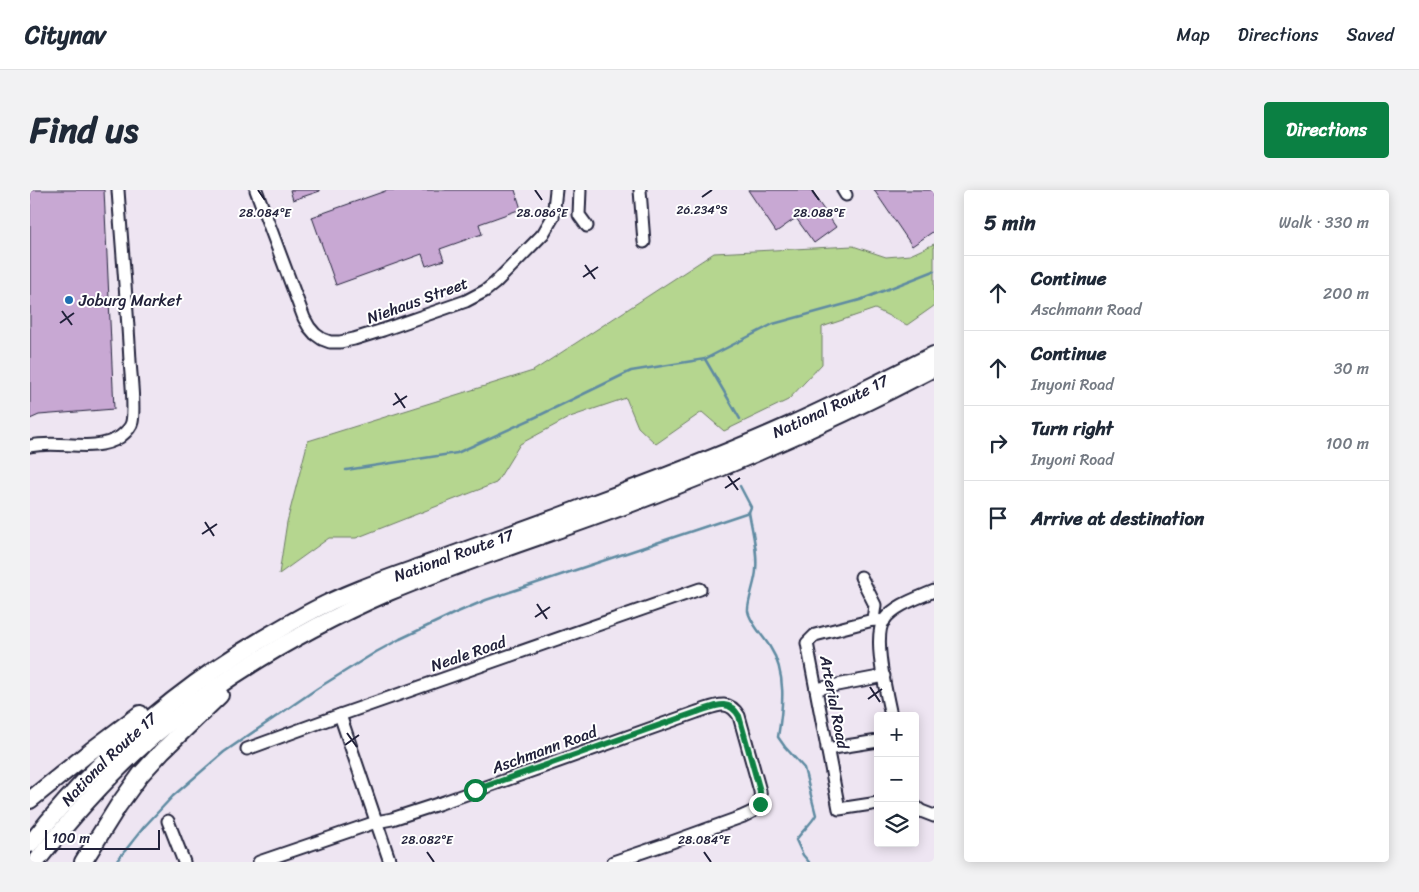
<!DOCTYPE html>
<meta charset="utf-8">
<style>
:root{--surface:#fff;--page:#f2f2f3;--text:#1f2937;--muted:#747a83;--line:#e0e1e3;--accent:#0b8043}
body{margin:0;font-family:Sriracha,sans-serif;background:var(--page);color:var(--text)}
.controls{position:absolute;right:15px;bottom:15px;display:grid;overflow:hidden;border-radius:5px;box-shadow:0 2px 12px #0003}
.controls button{width:45px;height:45px;display:grid;place-items:center;padding:0;border:0;border-bottom:1px solid var(--line);background:var(--surface);color:var(--text);font:25px sans-serif}
.scale{position:absolute;left:15px;bottom:12px;width:115px;box-sizing:border-box;padding-left:5px;border:2px solid #22223b;border-top:0;font-size:14px;line-height:18px;white-space:nowrap;color:#22223b;-webkit-text-stroke:4px #fff;paint-order:stroke}
.stop{position:absolute;width:15px;height:15px;margin:-11px;border:4px solid #0b8043;border-radius:50%;background:#fff}
.stop.end{background:#0b8043;border-color:#fff;box-shadow:0 1px 5px #0008}
.list{margin:0;padding:0;list-style:none}
h2{display:flex;justify-content:space-between;align-items:center;height:65px;margin:0;padding:0 20px;font-size:21px}
h2 small{font-size:16px;font-weight:400;color:var(--muted)}
.list li{display:grid;grid-template-columns:32px 1fr auto;gap:15px;align-items:center;box-sizing:border-box;height:75px;padding:0 20px;border-top:1px solid var(--line)}
.list b{display:block;font-size:19px;white-space:nowrap}
.list p{margin:0;font-size:16px;white-space:nowrap;color:var(--muted)}
.list em{font-size:16px;font-style:normal;color:var(--muted)}
.icon{flex:none;width:28px;height:28px;fill:none;stroke:currentColor;stroke-width:2;stroke-linecap:round;stroke-linejoin:round}
.map{position:relative;flex:none;width:904px;height:672px;overflow:hidden;border-radius:5px}
header{display:flex;align-items:center;gap:30px;box-sizing:border-box;height:70px;padding:0 25px;background:var(--surface);border-bottom:1px solid var(--line)}
header strong{font-size:24px}
nav{display:flex;gap:28px;margin-inline-start:auto;font-size:18px}
.intro{display:flex;align-items:center;justify-content:space-between;box-sizing:border-box;height:120px;padding:0 30px}
h1{margin:0;font-size:35px}
.button{padding:12px 22px;border-radius:5px;background:var(--accent);color:#fff;font-size:18px;font-weight:700}
main{display:flex;gap:30px;padding:0 30px}
aside{flex:1;background:var(--surface);border-radius:5px;box-shadow:0 2px 12px #0003}
.map>svg:first-child{display:block}
.green{fill:#b5d68f;stroke:#6c7c65}
.lines{fill:none;stroke-linecap:round;stroke-linejoin:round}
.stream{stroke:#5f8ba2;stroke-width:2.5}
.building{fill:#c8a8d3;stroke:#22223b}
.minor-casing{stroke:#22223b;stroke-width:15}
.highway-casing{stroke:#22223b;stroke-width:20}
.minor{stroke:#fff;stroke-width:11}
.highway{stroke:#fff;stroke-width:16}
.route{stroke:#0b8043;stroke-width:6}
.ticks{fill:none;stroke:#22223b;stroke-width:2}
.poi-dot{fill:#1f6fb2;stroke:#fff;stroke-width:2}
.labels{text-anchor:middle;stroke-width:4;stroke-linejoin:round;paint-order:stroke}
.poi-label{font-size:16px;fill:#22223b;stroke:#fff;text-anchor:start}
.street-label{font-size:16px;fill:#22223b;stroke:#fff}
.ticks-label{font-size:12px;text-anchor:middle;fill:#22223b;stroke:#fff;stroke-width:4;stroke-linejoin:round;paint-order:stroke}
</style>
<header>
<strong>Citynav</strong>
<nav><a>Map</a><a>Directions</a><a>Saved</a></nav>
</header>
<div class="intro"><h1>Find us</h1><a class="button">Directions</a></div>
<main>
<div class="map">
<svg width="904" height="672" viewBox="0 0 904 672">
<rect width="100%" height="100%" fill="#eee5f2"/>
<filter id="ink" filterUnits="userSpaceOnUse"><feTurbulence type="fractalNoise" baseFrequency=".02" numOctaves="2"/><feDisplacementMap in="SourceGraphic" scale="10" xChannelSelector="R" yChannelSelector="G"/><feConvolveMatrix kernelMatrix="1 2 1 2 8 2 1 2 1" color-interpolation-filters="sRGB"/></filter>
<g filter="url(#ink)">
<!-- green -->
<path class="green" d="M904,54V116L877,135L845,119L792,137V174L758,210L694,241L672,222L626,254L608,237L596,208L540,227L490,254L466,293L326,348H299L249,384L257,332L278,251L503,181L684,63L823,56L856,67L880,65Z"/>
<g class="lines">
<!-- stream -->
<g class="stream">
<path d="M675,169L710,229"/>
<path d="M316,280L427,263L506,227L601,181L675,169L743,134L830,110L904,81"/>
<path d="M710,296L721,317L719,322C722,341 728,361 726,380C726,390 717,413 718,421C720,433 734,447 740,457C757,483 753,518 748,547L755,557L774,578L786,625C781,634 772,641 766,650L773,665L779,672"/>
<path d="M86,672L114,637L143,606L194,562L288,498L346,462L370,449L423,424L456,410L719,322"/>
</g>
</g>
<!-- building -->
<g class="building">
<path d="M0,0H74L84,219L9,225L0,229Z"/>
<path d="M260,0H290V1L263,10Z"/>
<path d="M358,0H485L491,19L449,34L452,44L410,59L414,70L396,76L392,64L306,95L282,27Z"/>
<path d="M718,0H780L806,37L784,53L766,28L746,42Z"/>
<path d="M844,0H904V41L882,56Z"/>
</g>
<g class="lines">
<!-- minor casing -->
<g class="minor-casing">
<g id="minor">
<path d="M226,0L274,128L279,137L285,144L292,149L300,152H310L324,149L353,140L436,111L455,101L465,93L513,44L523,27L526,0"/>
<path d="M550,0L549,25L557,36"/>
<path d="M610,0L614,52"/>
<path d="M813,0L816,5"/>
<path d="M0,256C30,249 63,264 90,247C95,243 101,238 102,232C105,217 101,188 100,171C97,114 92,57 88,0"/>
<path d="M831,387L845,415L843,430"/>
<path d="M786,499L854,486"/>
<path d="M310,525L360,672"/>
<path d="M861,526C857,505 842,447 854,430C865,415 888,408 904,401"/>
<path d="M217,559L310,525L670,399"/>
<path d="M797,559L848,551"/>
<path d="M848,613L809,619L777,453L785,445L843,430L854,431"/>
<path d="M885,616L891,621L904,626"/>
<path d="M138,631L154,672"/>
<path d="M229,672L346,632L362,629L411,613L667,522C684,517 698,507 709,526L730,601C732,619 727,620 711,627L639,653L583,672"/>
</g>
</g>
<!-- highway casing -->
<g class="highway-casing">
<g id="highway">
<path d="M0,610L62,560L110,524"/>
<path id="s1" d="M0,654C68,567 147,498 243,443C260,433 277,423 294,415C328,398 365,386 401,373C452,354 503,337 554,317C622,292 691,266 758,236C808,214 856,189 904,165"/>
<path d="M6,672C46,621 89,573 139,533C205,479 281,436 359,402C445,366 536,339 623,305C719,268 813,226 904,178"/>
<path d="M53,672L88,616L111,584L132,561L190,505"/>
</g>
</g>
<!-- minor -->
<use href="#minor" class="minor"/>
<!-- highway -->
<use href="#highway" class="highway"/>
</g>
</g>
<g class="lines" filter="url(#ink)">
<!-- route -->
<path class="route" d="M445,600L667,522C684,517 698,507 709,526L730,601V614"/>
</g>
<!-- ticks -->
<path class="ticks" d="M228,0L235,10M505,0L512,10M782,0L789,10M672,7L682,0M555,75L565,89M553,87L568,77M32,121L42,135M30,133L44,123M365,203L375,218M363,215L377,206M698,286L708,300M695,298L710,288M175,332L184,346M172,344L187,334M507,414L517,429M505,427L520,417M840,497L850,512M838,509L852,499M317,543L327,557M315,555L329,545M397,662L404,672M674,662L681,672"/>
<!-- markers -->
<circle class="poi-dot" cx="39" cy="110" r="5"/>
<g class="labels">
<!-- poi labels -->
<g class="poi-label">
<text x="49" y="116">Joburg Market</text>
</g>
<!-- street labels -->
<g class="street-label">
<text transform="translate(387 110) rotate(-20)" y="6">Niehaus Street</text>
<text dy="6" stroke="none"><textPath href="#s1" startOffset="926">National Route 17</textPath></text>
<text dy="6" stroke="none"><textPath href="#s1" startOffset="521">National Route 17</textPath></text>
<text transform="translate(438 463) rotate(-19)" y="6">Neale Road</text>
<text transform="translate(805 512) rotate(79)" y="6">Arterial Road</text>
<text transform="translate(514 559) rotate(-20)" y="6">Aschmann Road</text>
<text dy="6" stroke="none"><textPath href="#s1" startOffset="116">National Route 17</textPath></text>
</g>
</g>
<g class="ticks-label">
<text x="672" y="24">26.234°S</text>
<text x="789" y="27">28.088°E</text>
<text x="235" y="27">28.084°E</text>
<text x="512" y="27">28.086°E</text>
<text x="397" y="654">28.082°E</text>
<text x="674" y="654">28.084°E</text>
</g>
</svg>
<div class="controls">
<button>+</button>
<button>−</button>
<button><svg class="icon" aria-label="layers" viewBox="0 0 24 24"><path d="M12 4l9 5-9 5-9-5zM3 14l9 5 9-5"/></svg></button>
</div>
<div class="scale">100 m</div>
<div class="stop" style="left:445px;top:600px"></div>
<div class="stop end" style="left:730px;top:614px"></div>
</div>
<aside>
<h2>5 min<small>Walk · 330 m</small></h2>
<ul class="list">
<li><svg class="icon" aria-label="ahead" viewBox="0 0 24 24"><path d="M12 20V5M6 11l6-6 6 6"/></svg><div><b>Continue</b><p>Aschmann Road</p></div><em>200 m</em></li>
<li><svg class="icon" aria-label="ahead" viewBox="0 0 24 24"><path d="M12 20V5M6 11l6-6 6 6"/></svg><div><b>Continue</b><p>Inyoni Road</p></div><em>30 m</em></li>
<li><svg class="icon" aria-label="right" viewBox="0 0 24 24"><path d="M7 20v-9h11M14 6l5 5-5 5"/></svg><div><b>Turn right</b><p>Inyoni Road</p></div><em>100 m</em></li>
<li><svg class="icon" aria-label="arrive" viewBox="0 0 24 24"><path d="M6 21V4h12l-3 4 3 4H6"/></svg><div><b>Arrive at destination</b></div></li>
</ul>
</aside>
</main>
